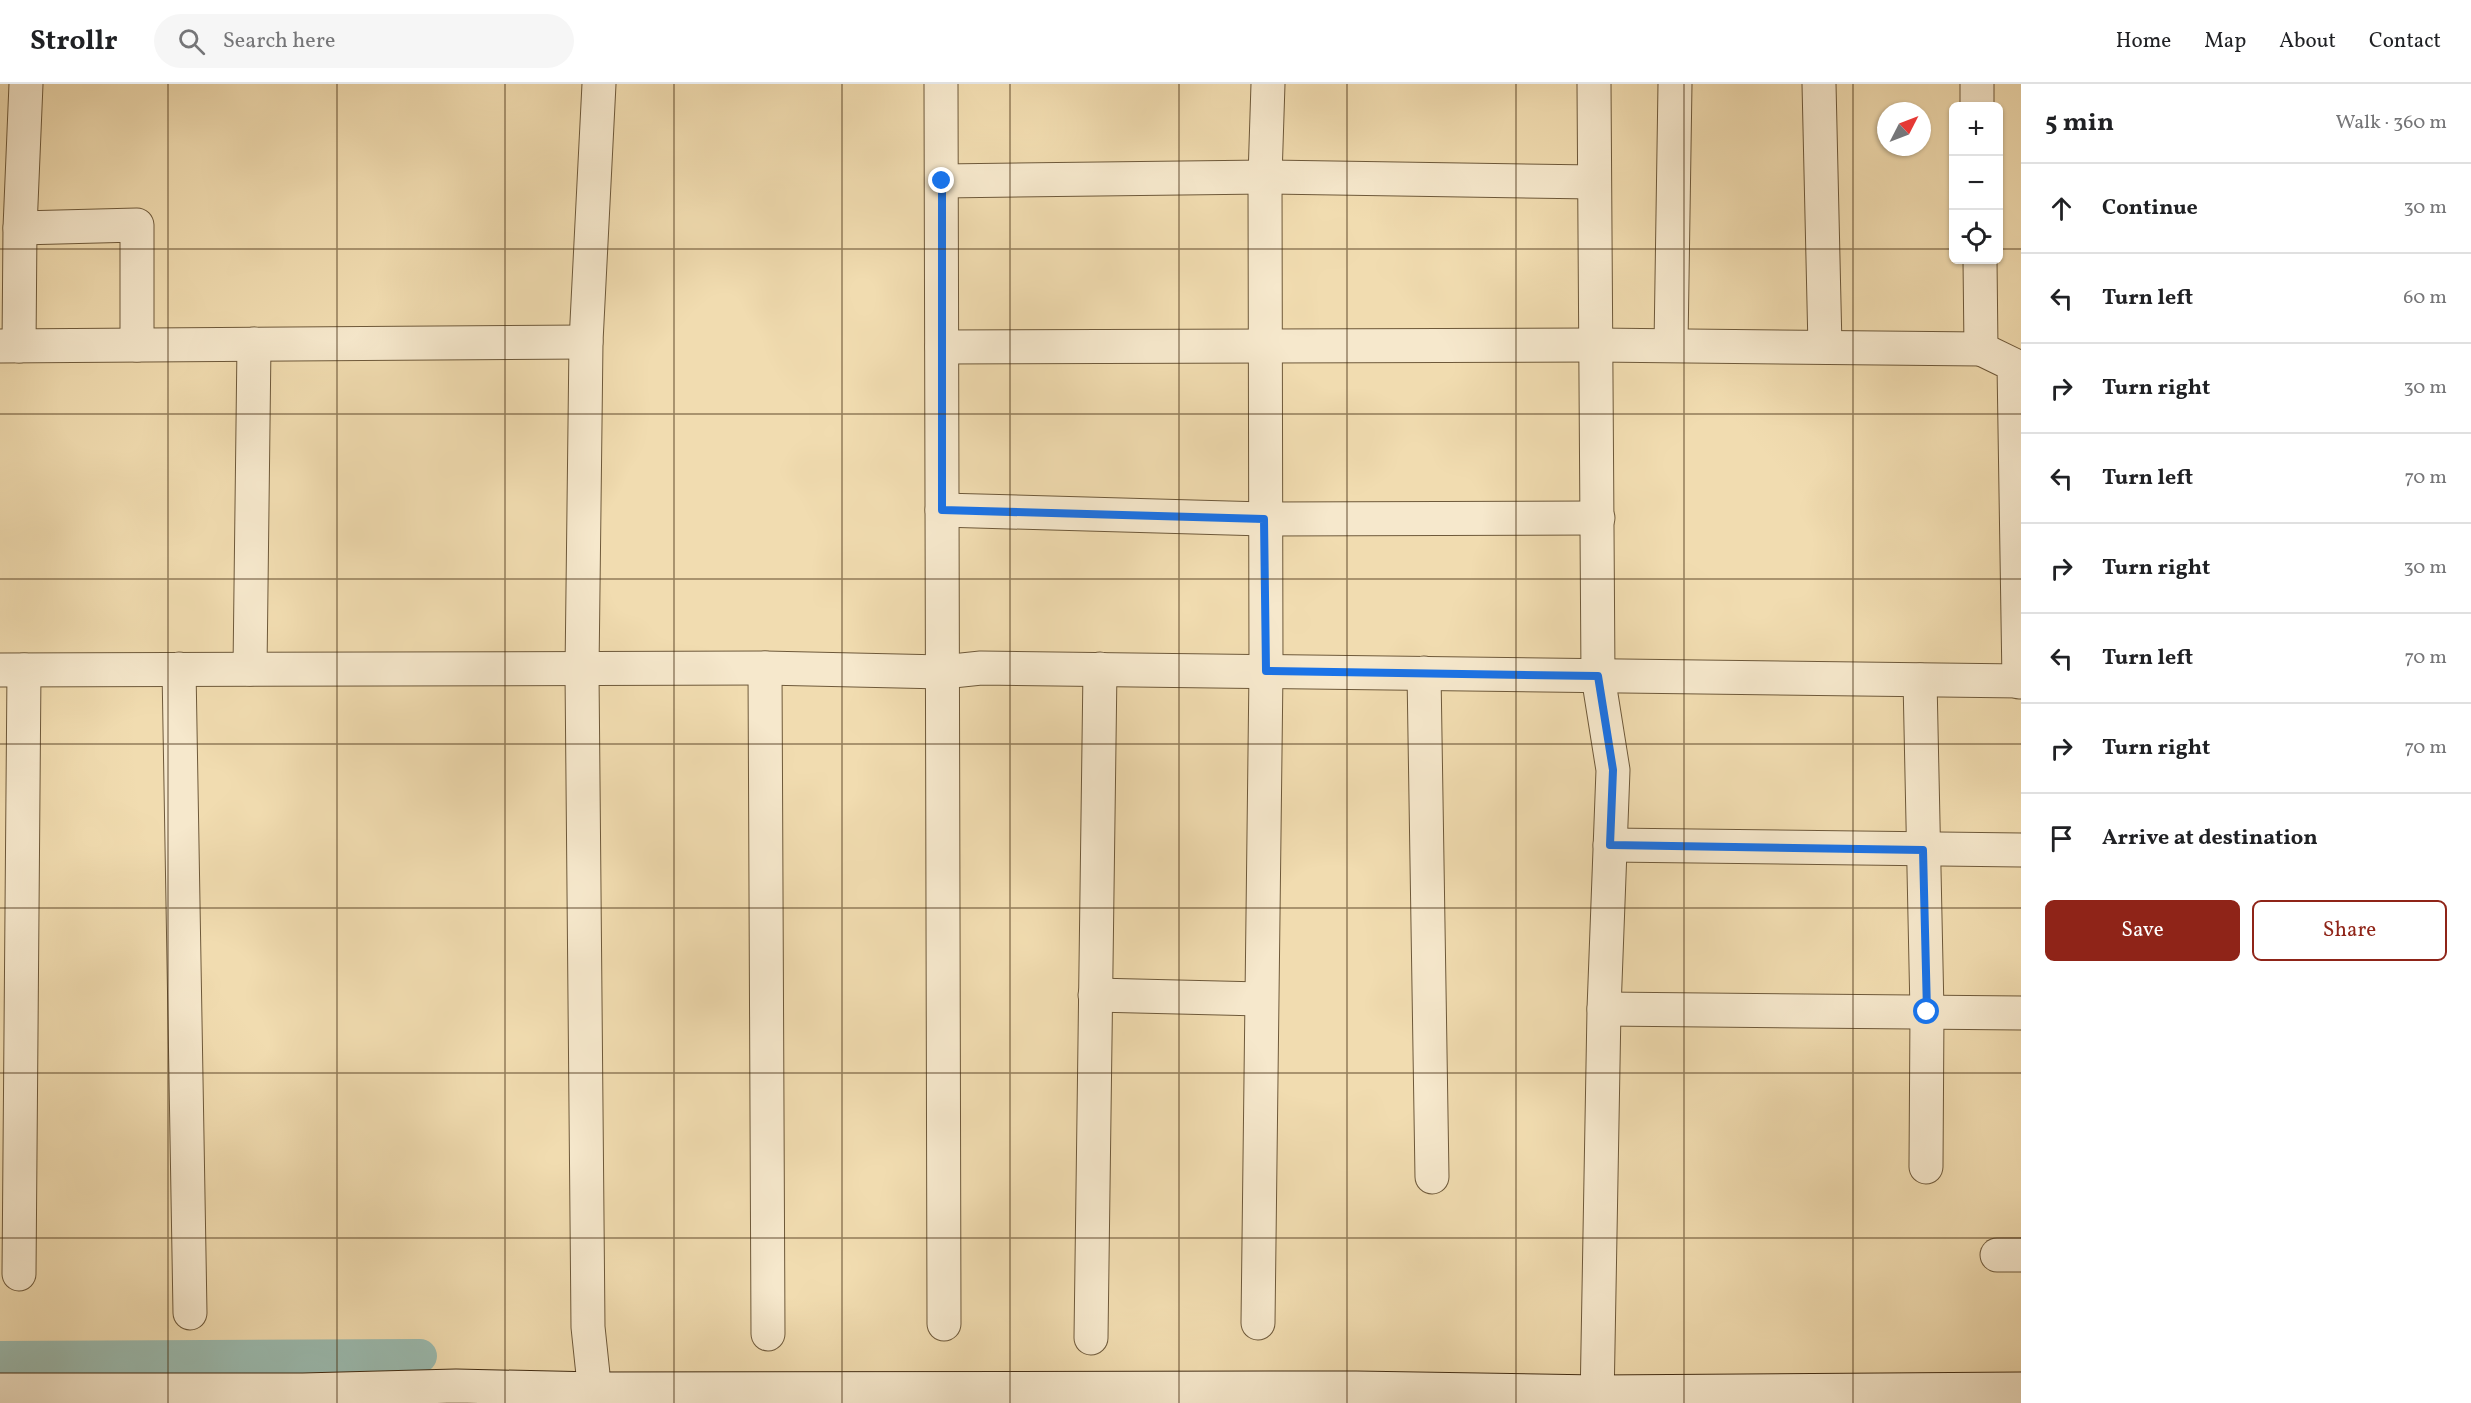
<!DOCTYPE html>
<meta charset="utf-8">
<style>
:root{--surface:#fff;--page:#f6f6f6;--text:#202124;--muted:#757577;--line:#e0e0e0;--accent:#8f2418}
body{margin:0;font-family:Vollkorn,serif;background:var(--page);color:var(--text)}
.controls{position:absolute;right:18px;top:18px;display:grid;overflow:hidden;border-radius:9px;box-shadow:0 2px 4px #0004}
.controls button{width:54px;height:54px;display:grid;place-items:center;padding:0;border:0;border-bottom:2px solid var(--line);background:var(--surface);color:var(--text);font:30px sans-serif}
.compass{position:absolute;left:1877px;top:18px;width:54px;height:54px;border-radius:50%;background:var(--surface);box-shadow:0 2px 4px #0004;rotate:48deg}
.stop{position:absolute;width:18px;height:18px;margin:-14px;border:4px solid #1a73e8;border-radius:50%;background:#fff}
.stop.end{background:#1a73e8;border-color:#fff;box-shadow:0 2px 6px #0008}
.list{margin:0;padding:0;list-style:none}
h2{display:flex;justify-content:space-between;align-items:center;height:78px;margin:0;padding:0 24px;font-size:26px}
h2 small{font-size:20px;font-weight:400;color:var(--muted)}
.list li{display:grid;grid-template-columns:39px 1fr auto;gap:18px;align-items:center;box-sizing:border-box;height:90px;padding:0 24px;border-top:2px solid var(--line)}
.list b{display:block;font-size:22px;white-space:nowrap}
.list em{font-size:20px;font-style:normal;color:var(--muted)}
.actions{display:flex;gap:12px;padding:18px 24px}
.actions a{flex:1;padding:14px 0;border:2px solid var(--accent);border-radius:9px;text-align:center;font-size:21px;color:var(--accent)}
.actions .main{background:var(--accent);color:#fff}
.icon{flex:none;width:33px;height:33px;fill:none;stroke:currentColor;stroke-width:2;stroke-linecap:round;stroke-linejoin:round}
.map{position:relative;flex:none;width:2021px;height:1319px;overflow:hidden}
header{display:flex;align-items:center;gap:36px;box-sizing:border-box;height:84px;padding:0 30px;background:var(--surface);border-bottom:2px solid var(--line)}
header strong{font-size:28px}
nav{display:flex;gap:33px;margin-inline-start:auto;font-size:21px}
.search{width:420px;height:54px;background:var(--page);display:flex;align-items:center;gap:15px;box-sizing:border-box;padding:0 21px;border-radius:33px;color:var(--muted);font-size:22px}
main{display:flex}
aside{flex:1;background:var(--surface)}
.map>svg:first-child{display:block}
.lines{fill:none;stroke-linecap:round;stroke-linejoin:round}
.canal{stroke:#9bbbb0;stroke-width:34}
.street-casing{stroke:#6e593a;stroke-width:35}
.secondary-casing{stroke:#432d13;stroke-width:35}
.street{stroke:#f6e8cc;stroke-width:33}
.secondary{stroke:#f6e8cc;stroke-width:33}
.route{stroke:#1a73e8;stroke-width:8}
.grid{fill:none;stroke:#432d13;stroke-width:1.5;stroke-opacity:0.55}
</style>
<header>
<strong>Strollr</strong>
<div class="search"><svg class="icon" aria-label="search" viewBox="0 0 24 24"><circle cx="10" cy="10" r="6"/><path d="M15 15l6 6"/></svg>Search here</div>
<nav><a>Home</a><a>Map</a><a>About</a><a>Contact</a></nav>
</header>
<main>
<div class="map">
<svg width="2021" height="1319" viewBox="0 0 2021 1319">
<rect width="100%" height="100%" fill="#f1dcb0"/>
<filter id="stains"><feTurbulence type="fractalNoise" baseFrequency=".00333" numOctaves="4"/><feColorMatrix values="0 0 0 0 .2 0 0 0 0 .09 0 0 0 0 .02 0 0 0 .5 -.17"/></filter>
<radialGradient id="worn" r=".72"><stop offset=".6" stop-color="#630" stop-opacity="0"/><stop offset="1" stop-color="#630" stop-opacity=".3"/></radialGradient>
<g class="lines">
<!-- canal -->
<path class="canal" d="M0,1274L420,1272"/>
<!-- street casing -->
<g class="street-casing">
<g id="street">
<path d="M941,0L944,1240"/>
<path d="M1594,0L1598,592L1613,686L1604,925L1597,1319"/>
<path d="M1819,0L1825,263"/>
<path d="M1977,0V22"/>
<path d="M942,97L1265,93L1594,98"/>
<path d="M20,144L137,141V261"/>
<path d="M1980,176L1981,265L2014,281L2019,598"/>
<path d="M1671,261L1675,0"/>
<path d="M0,262L586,258"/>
<path d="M19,262L20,144L26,0"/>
<path d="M942,263L1596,261L1981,265"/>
<path d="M942,426L1264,435L1598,434"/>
<path d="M765,584L768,1250"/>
<path d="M179,585L190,1229"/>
<path d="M250,585L254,260"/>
<path d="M0,586L765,584L943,588L981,584L2021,597"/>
<path d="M1424,589L1432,1093"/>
<path d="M1920,596L1927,928L1926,1083"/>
<path d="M1610,761L2021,766"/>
<path d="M1095,911L1261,915"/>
<path d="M1604,925L2021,929"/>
<path d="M1997,1171H2021"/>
<path d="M19,1190L24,586"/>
<path d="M1258,1239L1266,587L1265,93L1268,0"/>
<path d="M1091,1254L1100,585"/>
<path d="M596,1319L588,1243L582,588L586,258L599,0"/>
</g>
</g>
<!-- secondary casing -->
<g class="secondary-casing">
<path id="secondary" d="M0,1306H303L456,1302L596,1305L1356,1304L1597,1308L2021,1305"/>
</g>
<!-- street -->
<use href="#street" class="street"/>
<!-- secondary -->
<use href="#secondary" class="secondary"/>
</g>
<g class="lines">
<!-- route -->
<path class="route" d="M942,97V426L1264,435L1266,587L1598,592L1613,686L1610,761L1923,766L1927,928"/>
</g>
<!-- grid -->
<path class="grid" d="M168,0V1319M337,0V1319M505,0V1319M674,0V1319M842,0V1319M1010,0V1319M1179,0V1319M1347,0V1319M1516,0V1319M1684,0V1319M1853,0V1319M0,165H1954M1998,165H2021M0,330H2021M0,495H2021M0,660H2021M0,824H2021M0,989H2021M0,1154H2021"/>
<rect width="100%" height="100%" filter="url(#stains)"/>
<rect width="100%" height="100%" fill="url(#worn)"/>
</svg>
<div class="controls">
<button>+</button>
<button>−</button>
<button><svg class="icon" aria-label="locate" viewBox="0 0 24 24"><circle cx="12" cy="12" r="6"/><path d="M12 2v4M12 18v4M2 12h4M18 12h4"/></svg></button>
</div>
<svg class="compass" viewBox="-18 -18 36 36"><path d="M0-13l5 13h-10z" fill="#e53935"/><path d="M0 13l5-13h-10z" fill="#757577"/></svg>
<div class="stop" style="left:1927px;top:928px"></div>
<div class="stop end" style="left:942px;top:97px"></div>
</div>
<aside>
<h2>5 min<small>Walk · 360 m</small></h2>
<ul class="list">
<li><svg class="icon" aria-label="ahead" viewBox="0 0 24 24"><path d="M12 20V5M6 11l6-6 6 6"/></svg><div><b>Continue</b></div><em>30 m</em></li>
<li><svg class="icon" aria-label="left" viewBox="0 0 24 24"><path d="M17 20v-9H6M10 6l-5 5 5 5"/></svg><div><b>Turn left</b></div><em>60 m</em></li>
<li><svg class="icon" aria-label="right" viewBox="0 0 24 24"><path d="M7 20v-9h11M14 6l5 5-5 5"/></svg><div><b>Turn right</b></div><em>30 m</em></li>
<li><svg class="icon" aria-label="left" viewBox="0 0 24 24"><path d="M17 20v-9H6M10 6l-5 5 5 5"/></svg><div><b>Turn left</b></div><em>70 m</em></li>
<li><svg class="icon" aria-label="right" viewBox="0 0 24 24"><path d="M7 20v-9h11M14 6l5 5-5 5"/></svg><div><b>Turn right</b></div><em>30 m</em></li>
<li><svg class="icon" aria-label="left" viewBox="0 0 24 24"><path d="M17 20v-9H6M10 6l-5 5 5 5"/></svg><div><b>Turn left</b></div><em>70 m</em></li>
<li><svg class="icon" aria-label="right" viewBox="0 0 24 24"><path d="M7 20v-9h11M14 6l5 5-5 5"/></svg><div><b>Turn right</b></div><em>70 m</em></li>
<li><svg class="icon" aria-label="arrive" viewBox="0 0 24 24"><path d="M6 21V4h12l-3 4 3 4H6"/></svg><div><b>Arrive at destination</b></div></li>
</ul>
<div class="actions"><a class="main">Save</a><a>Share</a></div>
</aside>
</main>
